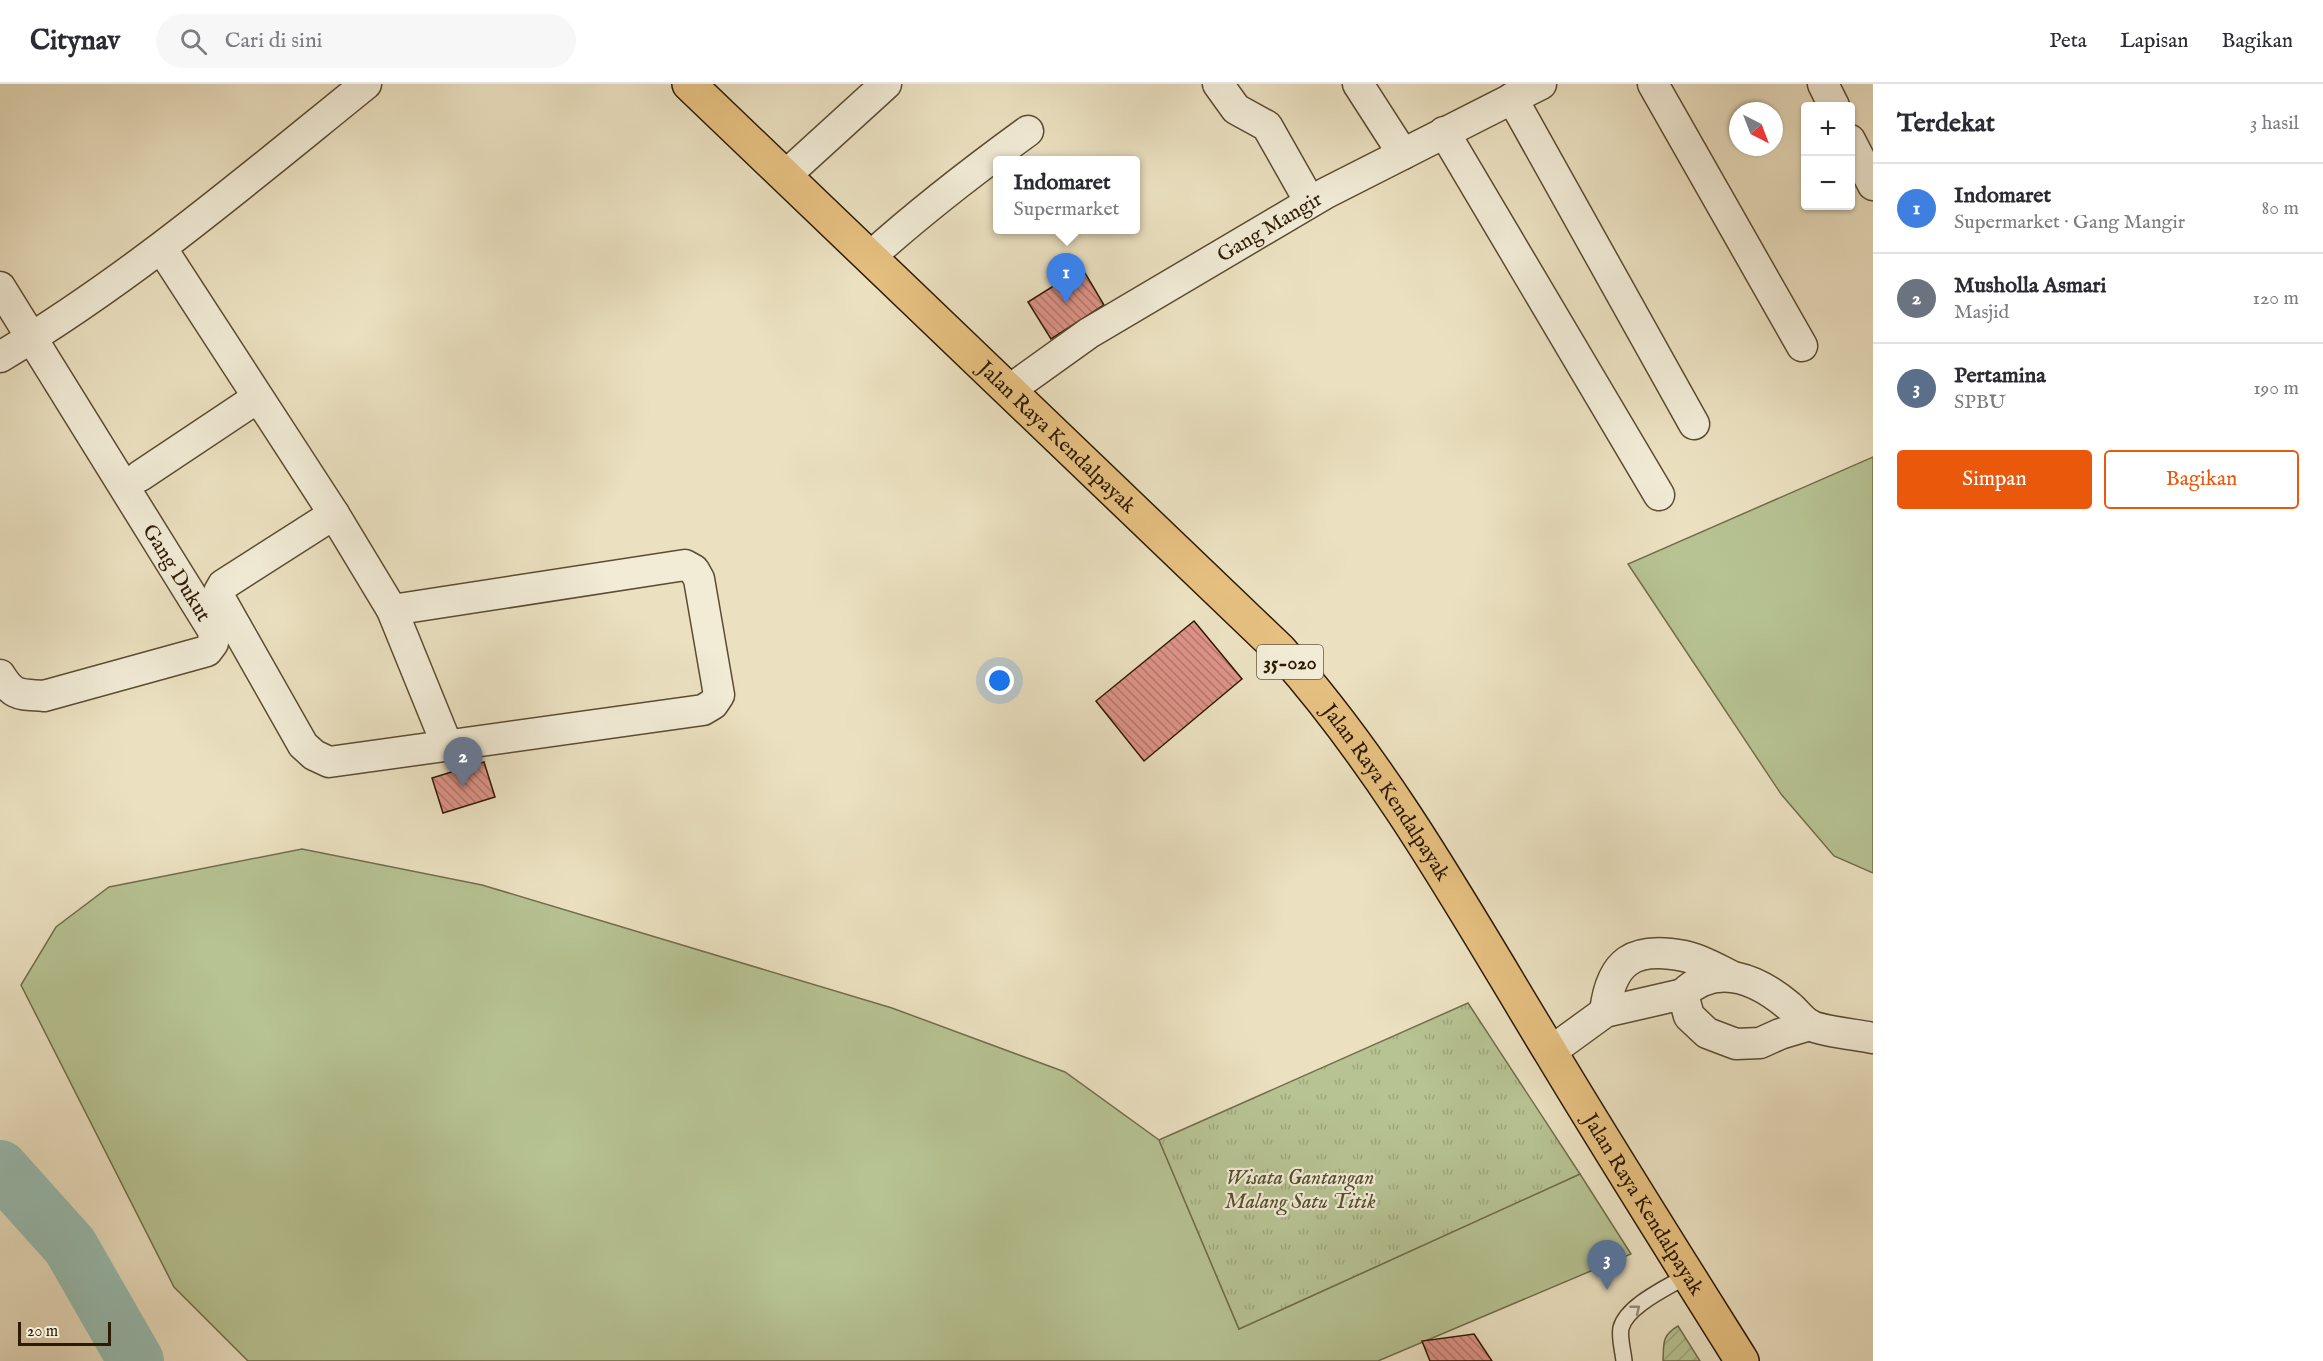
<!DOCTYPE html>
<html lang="id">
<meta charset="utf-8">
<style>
:root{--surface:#fff;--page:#f7f7f7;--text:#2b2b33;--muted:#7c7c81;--line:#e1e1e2;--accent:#ea580c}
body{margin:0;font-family:"IM FELL English",serif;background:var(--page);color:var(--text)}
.controls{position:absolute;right:18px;top:18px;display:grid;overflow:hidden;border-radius:6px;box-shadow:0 2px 4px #0004}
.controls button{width:54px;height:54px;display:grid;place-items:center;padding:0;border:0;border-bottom:2px solid var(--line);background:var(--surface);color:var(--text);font:30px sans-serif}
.compass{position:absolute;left:1729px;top:18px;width:54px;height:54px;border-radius:50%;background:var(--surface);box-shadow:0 2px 4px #0004;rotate:138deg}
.scale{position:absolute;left:18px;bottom:15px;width:93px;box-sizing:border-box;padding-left:6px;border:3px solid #2d1a03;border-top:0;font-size:16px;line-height:21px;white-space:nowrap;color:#2d1a03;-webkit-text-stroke:4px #f2ecd7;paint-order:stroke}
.you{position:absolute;left:1000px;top:597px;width:21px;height:21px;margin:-15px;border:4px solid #fff;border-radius:50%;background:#1a73e8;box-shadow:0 0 0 9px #1a73e833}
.badge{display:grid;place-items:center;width:39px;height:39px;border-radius:50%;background:var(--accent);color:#fff;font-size:20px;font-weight:700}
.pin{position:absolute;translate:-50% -50px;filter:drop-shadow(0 2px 3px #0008)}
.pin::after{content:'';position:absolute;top:32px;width:21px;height:18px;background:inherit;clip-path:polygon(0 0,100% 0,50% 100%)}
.popup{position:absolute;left:993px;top:72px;width:147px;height:78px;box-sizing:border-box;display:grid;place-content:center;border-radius:6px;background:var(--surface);filter:drop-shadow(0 2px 4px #0005);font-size:20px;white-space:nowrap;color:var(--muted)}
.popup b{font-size:22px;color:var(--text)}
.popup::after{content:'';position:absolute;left:50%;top:100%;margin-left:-12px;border:12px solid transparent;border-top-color:var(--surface)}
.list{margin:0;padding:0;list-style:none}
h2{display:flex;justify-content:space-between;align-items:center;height:78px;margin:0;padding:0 24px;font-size:26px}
h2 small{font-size:20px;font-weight:400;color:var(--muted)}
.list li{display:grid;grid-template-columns:39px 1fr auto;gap:18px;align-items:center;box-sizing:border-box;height:90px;padding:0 24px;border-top:2px solid var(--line)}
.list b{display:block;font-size:22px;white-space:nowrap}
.list p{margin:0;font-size:20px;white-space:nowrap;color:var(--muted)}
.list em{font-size:20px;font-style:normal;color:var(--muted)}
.actions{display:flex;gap:12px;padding:18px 24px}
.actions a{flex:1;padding:14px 0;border:2px solid var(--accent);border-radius:6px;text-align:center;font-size:21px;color:var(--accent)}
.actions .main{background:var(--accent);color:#fff}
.icon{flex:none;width:33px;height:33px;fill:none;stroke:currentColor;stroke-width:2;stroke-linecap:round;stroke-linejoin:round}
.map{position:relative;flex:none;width:1873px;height:1277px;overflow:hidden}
header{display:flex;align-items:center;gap:36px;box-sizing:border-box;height:84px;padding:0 30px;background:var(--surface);border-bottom:2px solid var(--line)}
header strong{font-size:28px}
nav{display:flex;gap:33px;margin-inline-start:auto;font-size:21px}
.search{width:420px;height:54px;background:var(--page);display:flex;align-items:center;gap:15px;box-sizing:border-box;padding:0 21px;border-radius:33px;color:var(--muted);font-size:22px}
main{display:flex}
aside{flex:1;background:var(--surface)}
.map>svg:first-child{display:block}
.grass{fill:#b7c393;stroke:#726e4b;stroke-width:1.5}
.park{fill:url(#park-tufts);stroke:#726e4b;stroke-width:1.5}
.garden{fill:url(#garden-furrows);stroke:#726e4b;stroke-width:1.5}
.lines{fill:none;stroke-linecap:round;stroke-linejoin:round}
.river{stroke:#98beb3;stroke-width:56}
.building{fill:url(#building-back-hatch);stroke:#2d1a03;stroke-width:1.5}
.service-casing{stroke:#5c4c32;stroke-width:18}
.minor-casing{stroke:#5c4c32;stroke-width:33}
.primary-casing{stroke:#2d1a03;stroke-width:36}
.service{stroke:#f2ecd7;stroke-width:15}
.minor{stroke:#f2ecd7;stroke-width:30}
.primary{stroke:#e6c080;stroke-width:33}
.oneway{stroke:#998e78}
.labels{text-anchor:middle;stroke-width:4.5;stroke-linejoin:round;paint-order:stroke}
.shield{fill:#f2ecd7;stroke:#685943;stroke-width:1.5}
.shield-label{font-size:20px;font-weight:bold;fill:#2d1a03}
.street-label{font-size:21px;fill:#2d1a03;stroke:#f2ecd7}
.park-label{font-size:21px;font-style:italic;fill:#564d2e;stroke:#f2ecd7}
</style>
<header>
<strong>Citynav</strong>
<div class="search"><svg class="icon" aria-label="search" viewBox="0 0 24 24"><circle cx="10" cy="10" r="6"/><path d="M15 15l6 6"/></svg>Cari di sini</div>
<nav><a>Peta</a><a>Lapisan</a><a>Bagikan</a></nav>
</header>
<main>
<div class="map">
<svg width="1873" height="1277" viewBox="0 0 1873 1277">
<defs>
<pattern id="park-tufts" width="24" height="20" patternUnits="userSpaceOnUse" patternTransform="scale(1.5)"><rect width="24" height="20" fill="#b7c393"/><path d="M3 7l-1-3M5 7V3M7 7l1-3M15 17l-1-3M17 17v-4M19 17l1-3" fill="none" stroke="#9ea77d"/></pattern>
<pattern id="garden-furrows" width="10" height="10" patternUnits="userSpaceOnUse" patternTransform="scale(1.5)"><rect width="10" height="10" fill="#b7c393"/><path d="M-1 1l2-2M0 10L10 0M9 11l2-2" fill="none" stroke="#9ea77d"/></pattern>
<pattern id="building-back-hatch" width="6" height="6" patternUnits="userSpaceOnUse" patternTransform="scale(1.5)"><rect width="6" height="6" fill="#de9388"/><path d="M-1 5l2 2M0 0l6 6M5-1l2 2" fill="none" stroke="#b4776d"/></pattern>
</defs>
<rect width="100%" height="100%" fill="#ebe1c1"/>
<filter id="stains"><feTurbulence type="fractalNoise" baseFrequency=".00333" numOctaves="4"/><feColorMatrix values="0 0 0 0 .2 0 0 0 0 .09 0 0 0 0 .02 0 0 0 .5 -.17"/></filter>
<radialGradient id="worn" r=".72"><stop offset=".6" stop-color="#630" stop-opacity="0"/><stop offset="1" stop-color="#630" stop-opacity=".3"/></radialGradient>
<!-- grass -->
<g class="grass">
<path d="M1873,373V789L1834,772L1781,710L1628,480Z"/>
<path d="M302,765L482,801L892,924L1065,988L1159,1056L1239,1245L1580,1090L1631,1170L1378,1277H248L174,1203L21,901L56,843L109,803Z"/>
</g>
<!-- park -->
<path class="park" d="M1468,919L1580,1090L1239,1245L1159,1056Z"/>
<!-- garden -->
<path class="garden" d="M1678,1242L1700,1277H1663C1664,1260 1661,1252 1678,1242Z"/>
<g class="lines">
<!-- river -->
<path class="river" d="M0,1084L70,1162L136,1277"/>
</g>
<!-- building -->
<g class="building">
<path d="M1082,184L1104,221L1051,255L1028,218Z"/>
<path d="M1194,537L1242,595L1144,677L1096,617Z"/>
<path d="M484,678L495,713L443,729L432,694Z"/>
<path d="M1474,1250L1492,1277H1430L1422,1257Z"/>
</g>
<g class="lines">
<!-- service casing -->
<g class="service-casing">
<path id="service" d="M1624,1277C1623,1267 1619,1253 1621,1244C1627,1221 1669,1203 1688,1191"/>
</g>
<!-- minor casing -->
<g class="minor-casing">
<g id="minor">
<path d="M1218,0L1236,25L1267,42L1310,118"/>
<path d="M1358,0L1403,70"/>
<path d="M1653,0L1802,262"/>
<path d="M1823,0L1834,22"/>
<path d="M1512,14L1694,340"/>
<path d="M1444,48L1659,411"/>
<path d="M1850,56L1873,101"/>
<path d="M785,92L886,0"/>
<path d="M162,165L334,430L392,526L447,661"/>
<path d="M870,173C920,128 973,87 1028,47"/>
<path id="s1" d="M0,203L214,548L213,559L207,567L44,612C19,610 14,613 0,591"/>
<path d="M0,273C131,195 247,96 366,0"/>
<path id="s2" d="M1008,307L1089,249L1326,109L1541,0"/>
<path d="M140,392L257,314"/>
<path d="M334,430L223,501L219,508L222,518L303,661L314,671L329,678L703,626L713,620L719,611L699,495L694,486L685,481L392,526"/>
<path d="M1683,910C1717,877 1758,896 1789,922C1796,928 1802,937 1810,941C1820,947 1859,951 1873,954"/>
<path d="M1605,928C1611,877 1633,862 1684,872C1700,875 1717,885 1731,892"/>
<path d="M1550,968L1605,928L1683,910L1689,932L1707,949L1736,960L1760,959L1780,950L1810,941"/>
</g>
</g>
<!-- primary casing -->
<g class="primary-casing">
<g id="primary">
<path id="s3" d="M689,0L1280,566C1388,687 1467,831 1551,969C1613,1072 1678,1175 1742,1277"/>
</g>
</g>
<!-- service -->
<use href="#service" class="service"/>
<!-- minor -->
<use href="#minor" class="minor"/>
<!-- primary -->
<use href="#primary" class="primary"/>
</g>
<!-- one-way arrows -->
<defs><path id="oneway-chevron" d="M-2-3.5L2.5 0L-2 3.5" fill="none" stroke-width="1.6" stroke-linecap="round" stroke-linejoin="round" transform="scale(1.5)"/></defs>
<use class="oneway" href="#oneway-chevron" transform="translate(1636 1225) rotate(-39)"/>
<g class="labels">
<!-- shield labels -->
<rect class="shield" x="1257" y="561" width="66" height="34" rx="4.5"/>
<g class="shield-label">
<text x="1290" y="585">35-020</text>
</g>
<!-- street labels -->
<g class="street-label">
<text dy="7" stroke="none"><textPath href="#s2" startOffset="309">Gang Mangir</textPath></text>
<text dy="7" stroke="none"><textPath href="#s3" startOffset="510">Jalan Raya Kendalpayak</textPath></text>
<text dy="7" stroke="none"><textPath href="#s1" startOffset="336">Gang Dukut</textPath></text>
<text dy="7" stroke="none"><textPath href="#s3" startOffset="996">Jalan Raya Kendalpayak</textPath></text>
<text dy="7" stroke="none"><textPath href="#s3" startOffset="1482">Jalan Raya Kendalpayak</textPath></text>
</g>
<!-- park labels -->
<g class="park-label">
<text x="1300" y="1100">Wisata Gantangan<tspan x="1300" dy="24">Malang Satu Titik</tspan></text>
</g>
</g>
<rect width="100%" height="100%" filter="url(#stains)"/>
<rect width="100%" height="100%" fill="url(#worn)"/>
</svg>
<div class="controls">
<button>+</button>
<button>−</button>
</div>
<svg class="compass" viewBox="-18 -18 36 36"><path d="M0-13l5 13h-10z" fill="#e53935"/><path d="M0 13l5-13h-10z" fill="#7c7c81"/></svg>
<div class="scale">20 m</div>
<div class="you"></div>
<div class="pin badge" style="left:1066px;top:219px;background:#3f7fe0">1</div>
<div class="popup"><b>Indomaret</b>Supermarket</div>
<div class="pin badge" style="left:463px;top:703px;background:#6b7280">2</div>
<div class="pin badge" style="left:1607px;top:1206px;background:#5c6f8a">3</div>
</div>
<aside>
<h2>Terdekat<small>3 hasil</small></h2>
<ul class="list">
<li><span class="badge" style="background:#3f7fe0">1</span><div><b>Indomaret</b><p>Supermarket · Gang Mangir</p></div><em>80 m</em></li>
<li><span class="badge" style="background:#6b7280">2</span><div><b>Musholla Asmari</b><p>Masjid</p></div><em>120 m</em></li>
<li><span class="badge" style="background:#5c6f8a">3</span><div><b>Pertamina</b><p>SPBU</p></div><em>190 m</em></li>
</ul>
<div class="actions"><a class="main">Simpan</a><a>Bagikan</a></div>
</aside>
</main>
